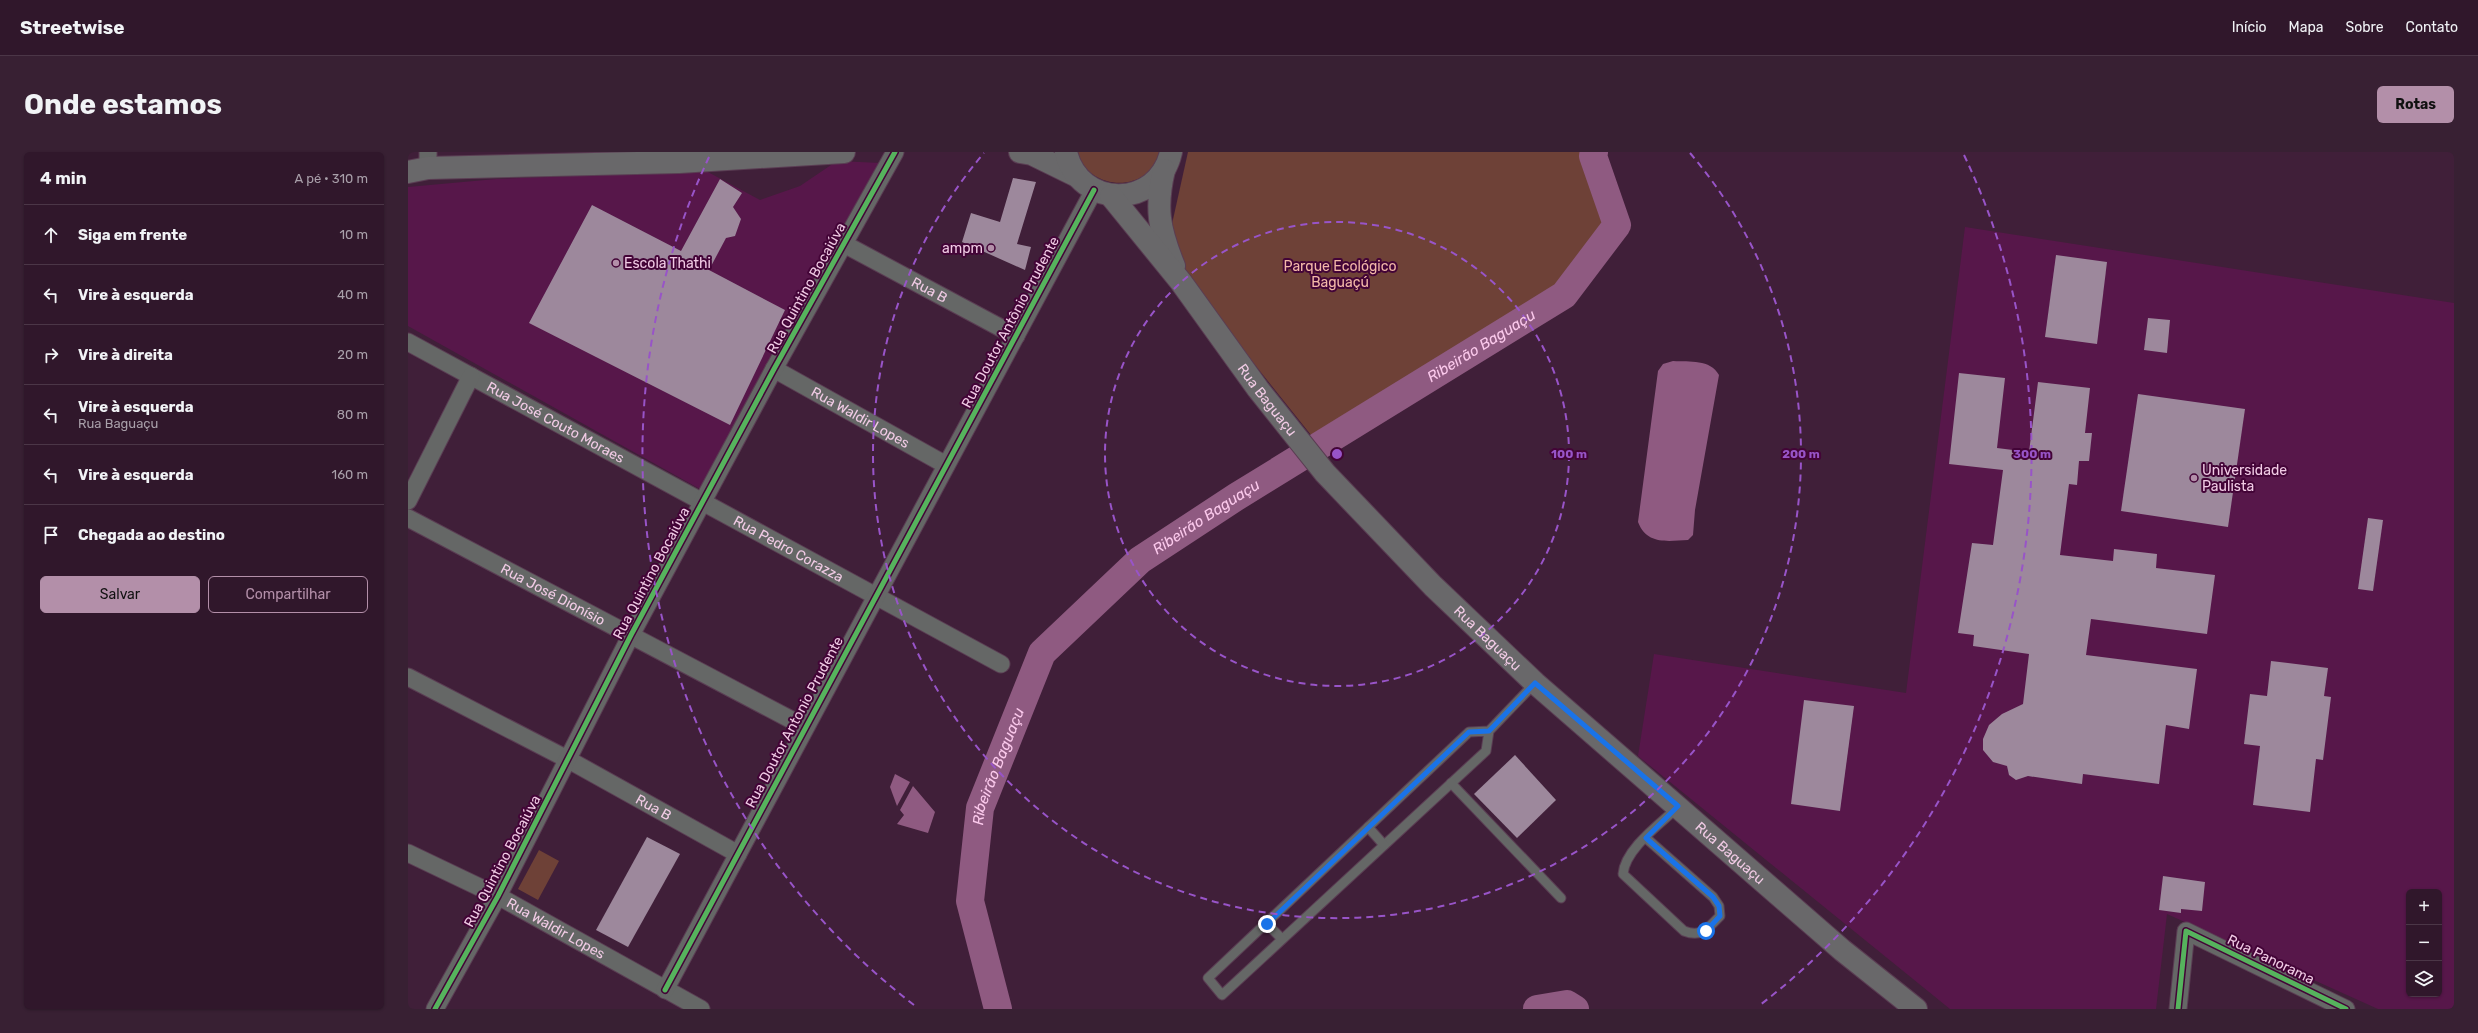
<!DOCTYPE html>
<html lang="pt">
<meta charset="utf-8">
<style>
:root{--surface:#30172b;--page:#382033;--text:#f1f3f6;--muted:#a89fa9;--line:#4b3647;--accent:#b38fa9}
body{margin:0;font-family:Rubik,sans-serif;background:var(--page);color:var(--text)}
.controls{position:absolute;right:12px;bottom:12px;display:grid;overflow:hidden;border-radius:6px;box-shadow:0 1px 3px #0004}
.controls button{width:36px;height:36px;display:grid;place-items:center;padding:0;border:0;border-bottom:1px solid var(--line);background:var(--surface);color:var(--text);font:20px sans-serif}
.stop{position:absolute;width:12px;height:12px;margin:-9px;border:3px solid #1a73e8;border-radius:50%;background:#fff}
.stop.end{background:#1a73e8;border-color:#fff;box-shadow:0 1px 4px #0008}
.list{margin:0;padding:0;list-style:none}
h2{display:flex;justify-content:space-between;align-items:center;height:52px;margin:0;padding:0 16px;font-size:17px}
h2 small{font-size:13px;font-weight:400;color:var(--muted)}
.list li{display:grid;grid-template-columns:26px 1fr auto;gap:12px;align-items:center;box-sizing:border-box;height:60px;padding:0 16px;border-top:1px solid var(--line)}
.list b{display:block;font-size:15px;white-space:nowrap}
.list p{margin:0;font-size:13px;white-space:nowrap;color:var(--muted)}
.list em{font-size:13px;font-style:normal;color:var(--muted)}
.actions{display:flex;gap:8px;padding:12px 16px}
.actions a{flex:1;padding:9px 0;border:1px solid var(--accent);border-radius:6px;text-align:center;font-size:14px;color:var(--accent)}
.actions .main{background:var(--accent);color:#111}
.icon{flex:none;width:22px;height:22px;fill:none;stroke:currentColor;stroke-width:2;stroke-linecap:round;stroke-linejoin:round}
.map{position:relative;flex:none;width:2046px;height:857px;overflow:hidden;border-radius:6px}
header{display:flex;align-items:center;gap:24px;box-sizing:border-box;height:56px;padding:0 20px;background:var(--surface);border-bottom:1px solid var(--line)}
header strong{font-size:19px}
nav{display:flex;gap:22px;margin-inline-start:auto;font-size:14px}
.intro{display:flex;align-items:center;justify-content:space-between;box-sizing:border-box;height:96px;padding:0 24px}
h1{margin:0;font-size:28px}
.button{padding:10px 18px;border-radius:6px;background:var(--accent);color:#111;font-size:14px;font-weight:700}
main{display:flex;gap:24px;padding:0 24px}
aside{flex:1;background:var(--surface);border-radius:6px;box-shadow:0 1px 3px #0004}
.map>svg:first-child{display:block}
.built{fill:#57174a;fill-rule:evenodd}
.green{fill:#6e4137}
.water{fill:#8f5a81}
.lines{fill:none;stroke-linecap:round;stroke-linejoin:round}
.river{stroke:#8f5a81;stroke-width:28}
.building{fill:#9d889c}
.service-casing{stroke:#5a3d53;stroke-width:11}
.minor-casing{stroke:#5a3d53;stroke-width:19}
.secondary-casing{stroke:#5a3d53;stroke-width:24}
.service{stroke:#656766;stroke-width:9}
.minor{stroke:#656766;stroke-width:17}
.secondary{stroke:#69686a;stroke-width:22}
.cycleway-casing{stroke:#430437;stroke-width:8}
.cycleway{stroke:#56b35d;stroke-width:5}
.route{stroke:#1a73e8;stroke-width:5}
.ring{fill:none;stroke:#9854c8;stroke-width:2;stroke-dasharray:7 5}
.poi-dot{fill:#b38fa9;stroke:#430437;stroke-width:1.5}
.labels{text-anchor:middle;stroke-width:4;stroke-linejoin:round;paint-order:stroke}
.poi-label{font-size:14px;fill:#f1cbe5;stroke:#430437;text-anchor:start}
.park-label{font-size:14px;fill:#f3b9a8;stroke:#430437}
.street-label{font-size:14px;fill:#f1cbe5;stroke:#430437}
.water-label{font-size:15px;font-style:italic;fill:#fbc9ec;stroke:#430437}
.centre{fill:#9854c8;stroke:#430437;stroke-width:2}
.ring-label{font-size:12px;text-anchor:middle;font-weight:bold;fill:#9854c8;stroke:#430437;stroke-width:4;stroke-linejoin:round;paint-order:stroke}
</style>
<header>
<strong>Streetwise</strong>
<nav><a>Início</a><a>Mapa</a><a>Sobre</a><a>Contato</a></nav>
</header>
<div class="intro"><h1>Onde estamos</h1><a class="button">Rotas</a></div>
<main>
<aside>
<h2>4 min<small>A pé · 310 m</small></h2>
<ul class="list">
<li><svg class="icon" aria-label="ahead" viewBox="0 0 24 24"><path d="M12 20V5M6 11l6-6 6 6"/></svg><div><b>Siga em frente</b></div><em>10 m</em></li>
<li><svg class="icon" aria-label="left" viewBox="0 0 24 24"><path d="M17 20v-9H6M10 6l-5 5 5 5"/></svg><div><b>Vire à esquerda</b></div><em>40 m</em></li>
<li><svg class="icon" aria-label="right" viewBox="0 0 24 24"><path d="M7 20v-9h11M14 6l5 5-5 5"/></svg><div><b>Vire à direita</b></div><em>20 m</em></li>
<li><svg class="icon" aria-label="left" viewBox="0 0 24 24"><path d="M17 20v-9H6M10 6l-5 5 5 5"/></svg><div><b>Vire à esquerda</b><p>Rua Baguaçu</p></div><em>80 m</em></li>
<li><svg class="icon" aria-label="left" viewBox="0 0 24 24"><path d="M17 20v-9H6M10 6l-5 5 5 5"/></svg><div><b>Vire à esquerda</b></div><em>160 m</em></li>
<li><svg class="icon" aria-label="arrive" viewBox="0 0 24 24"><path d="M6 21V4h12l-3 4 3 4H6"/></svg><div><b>Chegada ao destino</b></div></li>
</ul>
<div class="actions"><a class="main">Salvar</a><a>Compartilhar</a></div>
</aside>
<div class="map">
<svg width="2046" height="857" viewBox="0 0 2046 857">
<rect width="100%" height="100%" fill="#401f39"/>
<!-- built -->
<g class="built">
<path d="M429,9L473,11L292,337L0,174V35L88,27L298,19L352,48L392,34Z"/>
<path d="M1557,75L2046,151V857H1970L1759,762L1748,857H1542L1230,604L1246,502L1498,541ZM2001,740H2031V842H2001Z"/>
</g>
<!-- green -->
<g class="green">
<path d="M670,0H751C743,42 679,40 670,0Z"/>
<path d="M780,0H1173L1196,73L1147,134L903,283L783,133L762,81Z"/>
<path d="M131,698L151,709L130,748L110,737Z"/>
</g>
<!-- water -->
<g class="water">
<path d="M1265,209C1282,210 1302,207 1311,223L1287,358L1285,383L1280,388C1259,389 1239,393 1230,370L1250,219L1255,212Z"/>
<path d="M487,622L502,630L489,654L482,635Z"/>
<path d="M505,634L527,660L520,681L489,672L496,663L492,658Z"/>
</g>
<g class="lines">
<!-- river -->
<g class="river">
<path id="s1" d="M590,857L562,749L572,656L634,501L732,408L828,345L1156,143L1209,73L1185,4L1186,0"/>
<path d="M1129,857L1159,852L1167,857"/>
</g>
</g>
<!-- building -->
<g class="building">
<path d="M605,26L628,30L609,92L623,95L617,118L554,90L563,61L592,70Z"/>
<path d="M312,27L334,41L325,55L333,67L327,84L318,86L301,118L377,158L322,273L121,171L184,53L273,99Z"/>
<path d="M1648,103L1699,110L1689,192L1637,185Z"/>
<path d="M1740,166L1762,168L1759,201L1736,198Z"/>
<path d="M1551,221L1597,226L1589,296L1621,300L1630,230L1682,236L1677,281H1684L1681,309H1671L1669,333L1661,332L1652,403L1705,409L1706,397L1749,402L1748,416L1807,423L1799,482L1683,467L1678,503L1789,517L1781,577L1758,573L1751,632L1675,622L1674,632L1620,624L1608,628L1601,623L1599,614L1585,610L1575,598V587L1581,573L1594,562L1615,552L1621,502L1565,494L1566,483L1550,481L1564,391L1585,393L1595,318L1541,312Z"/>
<path d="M1730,242L1837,257L1820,375L1713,359Z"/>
<path d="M1960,366L1975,368L1965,439L1950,437Z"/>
<path d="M1863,509L1920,516L1916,544L1923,545L1915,608L1908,607L1902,660L1845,653L1852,594L1836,592L1842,542L1859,544Z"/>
<path d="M1396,548L1446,554L1432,659L1383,652Z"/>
<path d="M1107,603L1148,648L1109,686L1066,642Z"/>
<path d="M239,685L272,702L220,795L188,778Z"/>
<path d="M1755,724L1797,730L1794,759L1773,757V761L1751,758Z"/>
</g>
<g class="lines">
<!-- service casing -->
<g class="service-casing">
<g id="service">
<path d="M1081,579L1061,580L800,826L814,843L1078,599L1081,579L1127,531"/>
<path d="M1043,631L1153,746"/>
<path d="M960,675L976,693"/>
<path d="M1238,686L1305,745L1311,754L1312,764C1300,776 1294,786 1276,779L1215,722C1217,697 1252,672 1270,655"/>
<path d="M859,772L874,787"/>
</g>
</g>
<!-- minor casing -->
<g class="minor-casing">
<g id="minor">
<path d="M20,16V0"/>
<path id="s2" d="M436,92L608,184"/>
<path id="s3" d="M0,190L593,512"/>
<path id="s4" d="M366,217L538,313"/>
<path d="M0,349L63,224"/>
<path id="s5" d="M0,366L397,575"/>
<path id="s6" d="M0,525L161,608L330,702"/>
<path id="s7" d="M0,701L90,744L293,857"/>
<path d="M257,838L686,38"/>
<path d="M27,857L90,744L223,483L366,217L487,0"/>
<path d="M1770,857L1778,779L1938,857"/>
</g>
</g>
<!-- secondary casing -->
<g class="secondary-casing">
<g id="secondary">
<path d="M612,0L624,2L669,24"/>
<path d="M658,0C671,57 750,58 763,0"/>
<path d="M756,18C747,56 751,77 766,114"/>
<path d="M0,20L20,16L271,10L436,0"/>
<path id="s8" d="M703,44L773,130L850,237L917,321L1025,434L1127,531L1434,798L1508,857"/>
</g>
</g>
<!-- service -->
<use href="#service" class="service"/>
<!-- minor -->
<use href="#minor" class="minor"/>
<!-- secondary -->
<use href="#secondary" class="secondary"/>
<!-- cycleway casing -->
<g class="cycleway-casing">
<g id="cycleway">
<path d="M257,838L686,38"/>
<path d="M27,857L90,744L223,483L366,217L487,0"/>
<path d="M1770,857L1778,779L1938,857"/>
</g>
</g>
<!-- cycleway -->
<use href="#cycleway" class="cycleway"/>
</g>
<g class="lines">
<!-- route -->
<path class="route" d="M859,772L1061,580L1081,579L1127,531L1270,654L1238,686L1305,745L1311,754L1312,764L1298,779"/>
</g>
<!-- distance rings -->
<g class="ring">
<circle cx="929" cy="302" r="232"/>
<path d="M1282 1A464 464 0 1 1 576 1"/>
<path d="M506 853A695 695 0 0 1 302 3M1556 3A695 695 0 0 1 1352 853"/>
</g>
<!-- markers -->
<g class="poi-dot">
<circle cx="583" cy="96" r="4"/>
<circle cx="208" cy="111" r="4"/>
<circle cx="1786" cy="326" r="4"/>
</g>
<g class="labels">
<!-- poi labels -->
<g class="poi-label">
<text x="575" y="101" text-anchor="end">ampm</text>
<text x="216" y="116">Escola Thathi</text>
<text x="1794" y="323">Universidade<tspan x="1794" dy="16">Paulista</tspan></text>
</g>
<!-- park labels -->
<g class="park-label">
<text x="932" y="119">Parque Ecológico<tspan x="932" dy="16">Baguaçú</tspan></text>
</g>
<!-- street labels -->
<g class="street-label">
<text transform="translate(398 136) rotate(-61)" y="5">Rua Quintino Bocaiúva</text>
<text dy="5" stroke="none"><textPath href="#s2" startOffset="97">Rua B</textPath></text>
<text transform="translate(602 170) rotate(-62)" y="5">Rua Doutor Antônio Prudente</text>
<text dy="5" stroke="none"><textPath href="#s8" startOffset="257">Rua Baguaçu</textPath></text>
<text dy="5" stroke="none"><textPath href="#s4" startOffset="99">Rua Waldir Lopes</textPath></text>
<text dy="5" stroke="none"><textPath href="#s3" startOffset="168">Rua José Couto Moraes</textPath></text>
<text dy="5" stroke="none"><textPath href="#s3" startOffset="433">Rua Pedro Corazza</textPath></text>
<text transform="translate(243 421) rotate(-62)" y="5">Rua Quintino Bocaiúva</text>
<text dy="5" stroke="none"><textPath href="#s5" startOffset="164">Rua José Dionísio</textPath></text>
<text dy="5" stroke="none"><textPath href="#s8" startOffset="582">Rua Baguaçu</textPath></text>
<text transform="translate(386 570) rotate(-62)" y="5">Rua Doutor Antonio Prudente</text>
<text dy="5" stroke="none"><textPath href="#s6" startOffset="278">Rua B</textPath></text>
<text dy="5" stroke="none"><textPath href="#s8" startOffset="906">Rua Baguaçu</textPath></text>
<text transform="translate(94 709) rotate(-62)" y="5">Rua Quintino Bocaiúva</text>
<text dy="5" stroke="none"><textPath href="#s7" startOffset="166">Rua Waldir Lopes</textPath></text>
<text transform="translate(1863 807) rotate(26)" y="5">Rua Panorama</text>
</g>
<!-- water labels -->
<g class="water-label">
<text dy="5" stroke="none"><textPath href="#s1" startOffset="910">Ribeirão Baguaçu</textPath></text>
<text dy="5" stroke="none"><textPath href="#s1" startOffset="586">Ribeirão Baguaçu</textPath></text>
<text dy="5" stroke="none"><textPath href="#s1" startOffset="250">Ribeirão Baguaçu</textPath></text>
</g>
</g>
<circle cx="929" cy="302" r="6" class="centre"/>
<g class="ring-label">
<text x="1161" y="306">100 m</text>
<text x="1393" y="306">200 m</text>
<text x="1624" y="306">300 m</text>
</g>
</svg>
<div class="controls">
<button>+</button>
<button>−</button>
<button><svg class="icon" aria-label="layers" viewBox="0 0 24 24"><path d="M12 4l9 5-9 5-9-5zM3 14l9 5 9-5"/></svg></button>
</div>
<div class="stop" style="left:1298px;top:779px"></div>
<div class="stop end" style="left:859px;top:772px"></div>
</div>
</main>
